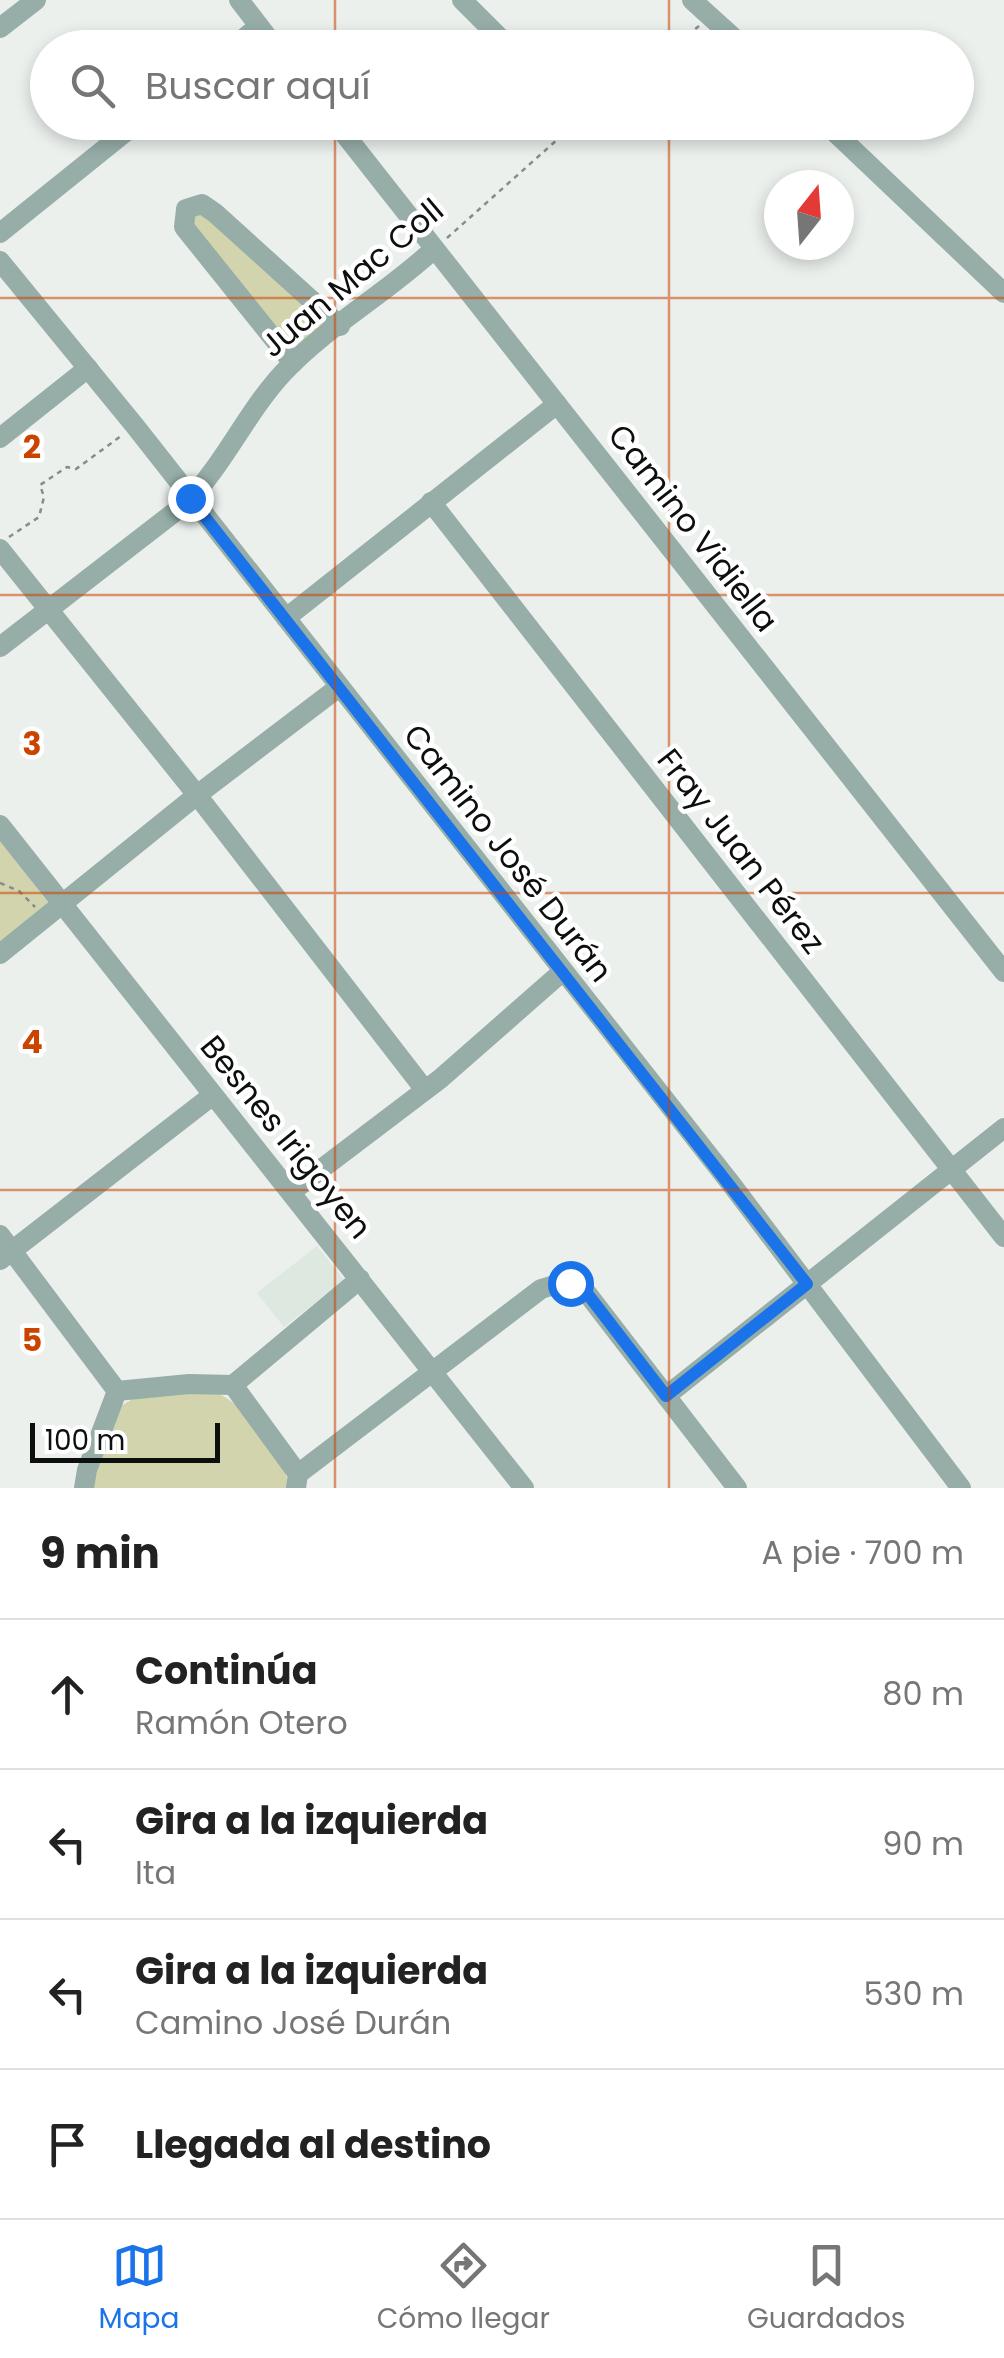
<!DOCTYPE html>
<html lang="es">
<meta charset="utf-8">
<style>
:root{--surface:#fff;--page:#f2f2f2;--text:#222;--muted:#767676;--line:#e0e0e0;--accent:#1a73e8}
body{margin:0;font-family:Poppins,sans-serif;background:var(--page);color:var(--text)}
.compass{position:absolute;left:764px;top:170px;width:90px;height:90px;border-radius:50%;background:var(--surface);box-shadow:0 5px 15px #0003;rotate:17deg}
.scale{position:absolute;left:30px;bottom:25px;width:190px;box-sizing:border-box;padding-left:10px;border:5px solid #0d0f0e;border-top:0;font-size:28px;line-height:35px;white-space:nowrap;color:#0d0f0e;-webkit-text-stroke:8px #fff;paint-order:stroke}
.stop{position:absolute;width:30px;height:30px;margin:-22px;border:8px solid #1a73e8;border-radius:50%;background:#fff}
.stop.end{background:#1a73e8;border-color:#fff;box-shadow:0 2px 10px #0008}
.list{margin:0;padding:0;list-style:none}
h2{display:flex;justify-content:space-between;align-items:center;height:130px;margin:0;padding:0 40px;font-size:42px}
h2 small{font-size:32px;font-weight:400;color:var(--muted)}
.list li{display:grid;grid-template-columns:65px 1fr auto;gap:30px;align-items:center;box-sizing:border-box;height:150px;padding:0 40px;border-top:2px solid var(--line)}
.list b{display:block;font-size:38px;white-space:nowrap}
.list p{margin:0;font-size:32px;white-space:nowrap;color:var(--muted)}
.list em{font-size:32px;font-style:normal;color:var(--muted)}
.icon{flex:none;width:55px;height:55px;fill:none;stroke:currentColor;stroke-width:2;stroke-linecap:round;stroke-linejoin:round}
.map{position:relative;flex:none;width:1004px;height:1488px;overflow:hidden}
.search{position:absolute;background:var(--surface);box-shadow:0 5px 15px #0003;left:30px;right:30px;top:30px;height:110px;display:flex;align-items:center;gap:25px;box-sizing:border-box;padding:0 35px;border-radius:55px;color:var(--muted);font-size:38px}
.sheet{height:730px;background:var(--surface)}
nav{display:flex;justify-content:space-around;align-items:center;box-sizing:border-box;height:140px;border-top:2px solid var(--line);background:var(--surface);font-size:28px;color:var(--muted)}
nav a{display:grid;justify-items:center;gap:5px}
nav .on{color:var(--accent)}
.map>svg:first-child{display:block}
.built{fill:#dce8e0}
.green{fill:#d2d4ad}
.lines{fill:none;stroke-linecap:round;stroke-linejoin:round}
.path{stroke:#888c8a;stroke-width:2.5;stroke-dasharray:5 5;stroke-linecap:butt}
.minor{stroke:#96ada8;stroke-width:20}
.route{stroke:#1a73e8;stroke-width:12}
.grid{fill:none;stroke:#ca4400;stroke-width:2.5;stroke-opacity:0.55}
.labels{text-anchor:middle;stroke-width:9;stroke-linejoin:round;paint-order:stroke}
.street-label{font-size:32px;fill:#0d0f0e;stroke:#fff}
.grid-label{font-size:32px;text-anchor:middle;font-weight:bold;fill:#ca4400;stroke:#fff;stroke-width:9;stroke-linejoin:round;paint-order:stroke}
</style>
<div class="map">
<svg width="1004" height="1488" viewBox="0 0 1004 1488">
<rect width="100%" height="100%" fill="#ebf0ed"/>
<!-- built -->
<path class="built" d="M317,1246L344,1280L284,1327L257,1293Z"/>
<!-- green -->
<g class="green">
<path d="M198,209L327,324L295,350L192,232L189,215Z"/>
<path d="M0,840L49,904L0,948Z"/>
<path d="M211,1391C243,1399 285,1456 289,1488H91L121,1406L134,1398Z"/>
</g>
<g class="lines">
<!-- path -->
<g class="path">
<path d="M672,48L699,26"/>
<path d="M447,238L577,122"/>
<path d="M9,537L39,517L44,497L40,485L67,467L76,469L121,436"/>
<path d="M0,883L19,891L35,907"/>
</g>
<!-- minor -->
<g class="minor">
<path d="M239,0L276,48"/>
<path d="M462,0L510,48"/>
<path d="M692,0L745,48"/>
<path d="M0,28L36,0"/>
<path d="M232,48L259,26"/>
<path d="M335,122L1004,972"/>
<path d="M824,122L1004,293"/>
<path d="M0,233L138,122"/>
<path d="M0,261L135,426L732,1185L961,1488"/>
<path d="M293,363L184,227L186,209L202,204L215,213L340,326"/>
<path d="M0,438L88,368"/>
<path d="M431,502L1004,1237"/>
<path d="M0,549L197,795L425,1090"/>
<path d="M286,618L557,404"/>
<path d="M0,647L185,504C224,465 246,413 283,373C327,326 387,293 434,249"/>
<path d="M0,825L524,1488"/>
<path d="M0,954L197,795L339,687"/>
<path d="M291,1192L440,1079L562,972"/>
<path d="M0,1235L117,1391"/>
<path d="M0,1260L213,1095"/>
<path d="M233,1385L298,1474"/>
<path d="M666,1396L1004,1128"/>
<path d="M84,1488L87,1470L117,1391L189,1384L233,1385L360,1279"/>
<path d="M296,1488L298,1474L541,1289L561,1283L583,1288L737,1488"/>
</g>
</g>
<g class="lines">
<!-- route -->
<path class="route" d="M190,498L807,1284L666,1396L583,1288L570,1283"/>
</g>
<!-- grid -->
<path class="grid" d="M335,0V48M669,0V48M335,122V1488M669,122V1488M0,298H1004M0,595H1004M0,893H1004M0,1190H1004"/>
<g class="labels">
<!-- street labels -->
<g class="street-label">
<text transform="translate(352 278) rotate(-40)" y="11">Juan Mac Coll</text>
<text transform="translate(693 528) rotate(52)" y="11">Camino Vidiella</text>
<text transform="translate(741 851) rotate(52)" y="11">Fray Juan Pérez</text>
<text transform="translate(508 853) rotate(52)" y="11">Camino José Durán</text>
<text transform="translate(286 1137) rotate(51)" y="11">Besnes Irigoyen</text>
</g>
</g>
<g class="grid-label">
<text x="32" y="458">2</text>
<text x="32" y="755">3</text>
<text x="32" y="1053">4</text>
<text x="32" y="1351">5</text>
</g>
</svg>
<svg class="compass" viewBox="-18 -18 36 36"><path d="M0-13l5 13h-10z" fill="#e53935"/><path d="M0 13l5-13h-10z" fill="#767676"/></svg>
<div class="scale">100 m</div>
<div class="stop" style="left:570px;top:1283px"></div>
<div class="stop end" style="left:190px;top:498px"></div>
<div class="search"><svg class="icon" aria-label="search" viewBox="0 0 24 24"><circle cx="10" cy="10" r="6"/><path d="M15 15l6 6"/></svg>Buscar aquí</div>
</div>
<section class="sheet">
<h2>9 min<small>A pie · 700 m</small></h2>
<ul class="list">
<li><svg class="icon" aria-label="ahead" viewBox="0 0 24 24"><path d="M12 20V5M6 11l6-6 6 6"/></svg><div><b>Continúa</b><p>Ramón Otero</p></div><em>80 m</em></li>
<li><svg class="icon" aria-label="left" viewBox="0 0 24 24"><path d="M17 20v-9H6M10 6l-5 5 5 5"/></svg><div><b>Gira a la izquierda</b><p>Ita</p></div><em>90 m</em></li>
<li><svg class="icon" aria-label="left" viewBox="0 0 24 24"><path d="M17 20v-9H6M10 6l-5 5 5 5"/></svg><div><b>Gira a la izquierda</b><p>Camino José Durán</p></div><em>530 m</em></li>
<li><svg class="icon" aria-label="arrive" viewBox="0 0 24 24"><path d="M6 21V4h12l-3 4 3 4H6"/></svg><div><b>Llegada al destino</b></div></li>
</ul>
</section>
<nav>
<a class="on"><svg class="icon" aria-label="map" viewBox="0 0 24 24"><path d="M3 6l6-2 6 2 6-2v14l-6 2-6-2-6 2zM9 4v14M15 6v14"/></svg>Mapa</a>
<a><svg class="icon" aria-label="directions" viewBox="0 0 24 24"><path d="M12 3l9 9-9 9-9-9zM9 14v-3h6M13 9l2 2-2 2"/></svg>Cómo llegar</a>
<a><svg class="icon" aria-label="saved" viewBox="0 0 24 24"><path d="M7 4h10v16l-5-4-5 4z"/></svg>Guardados</a>
</nav>
